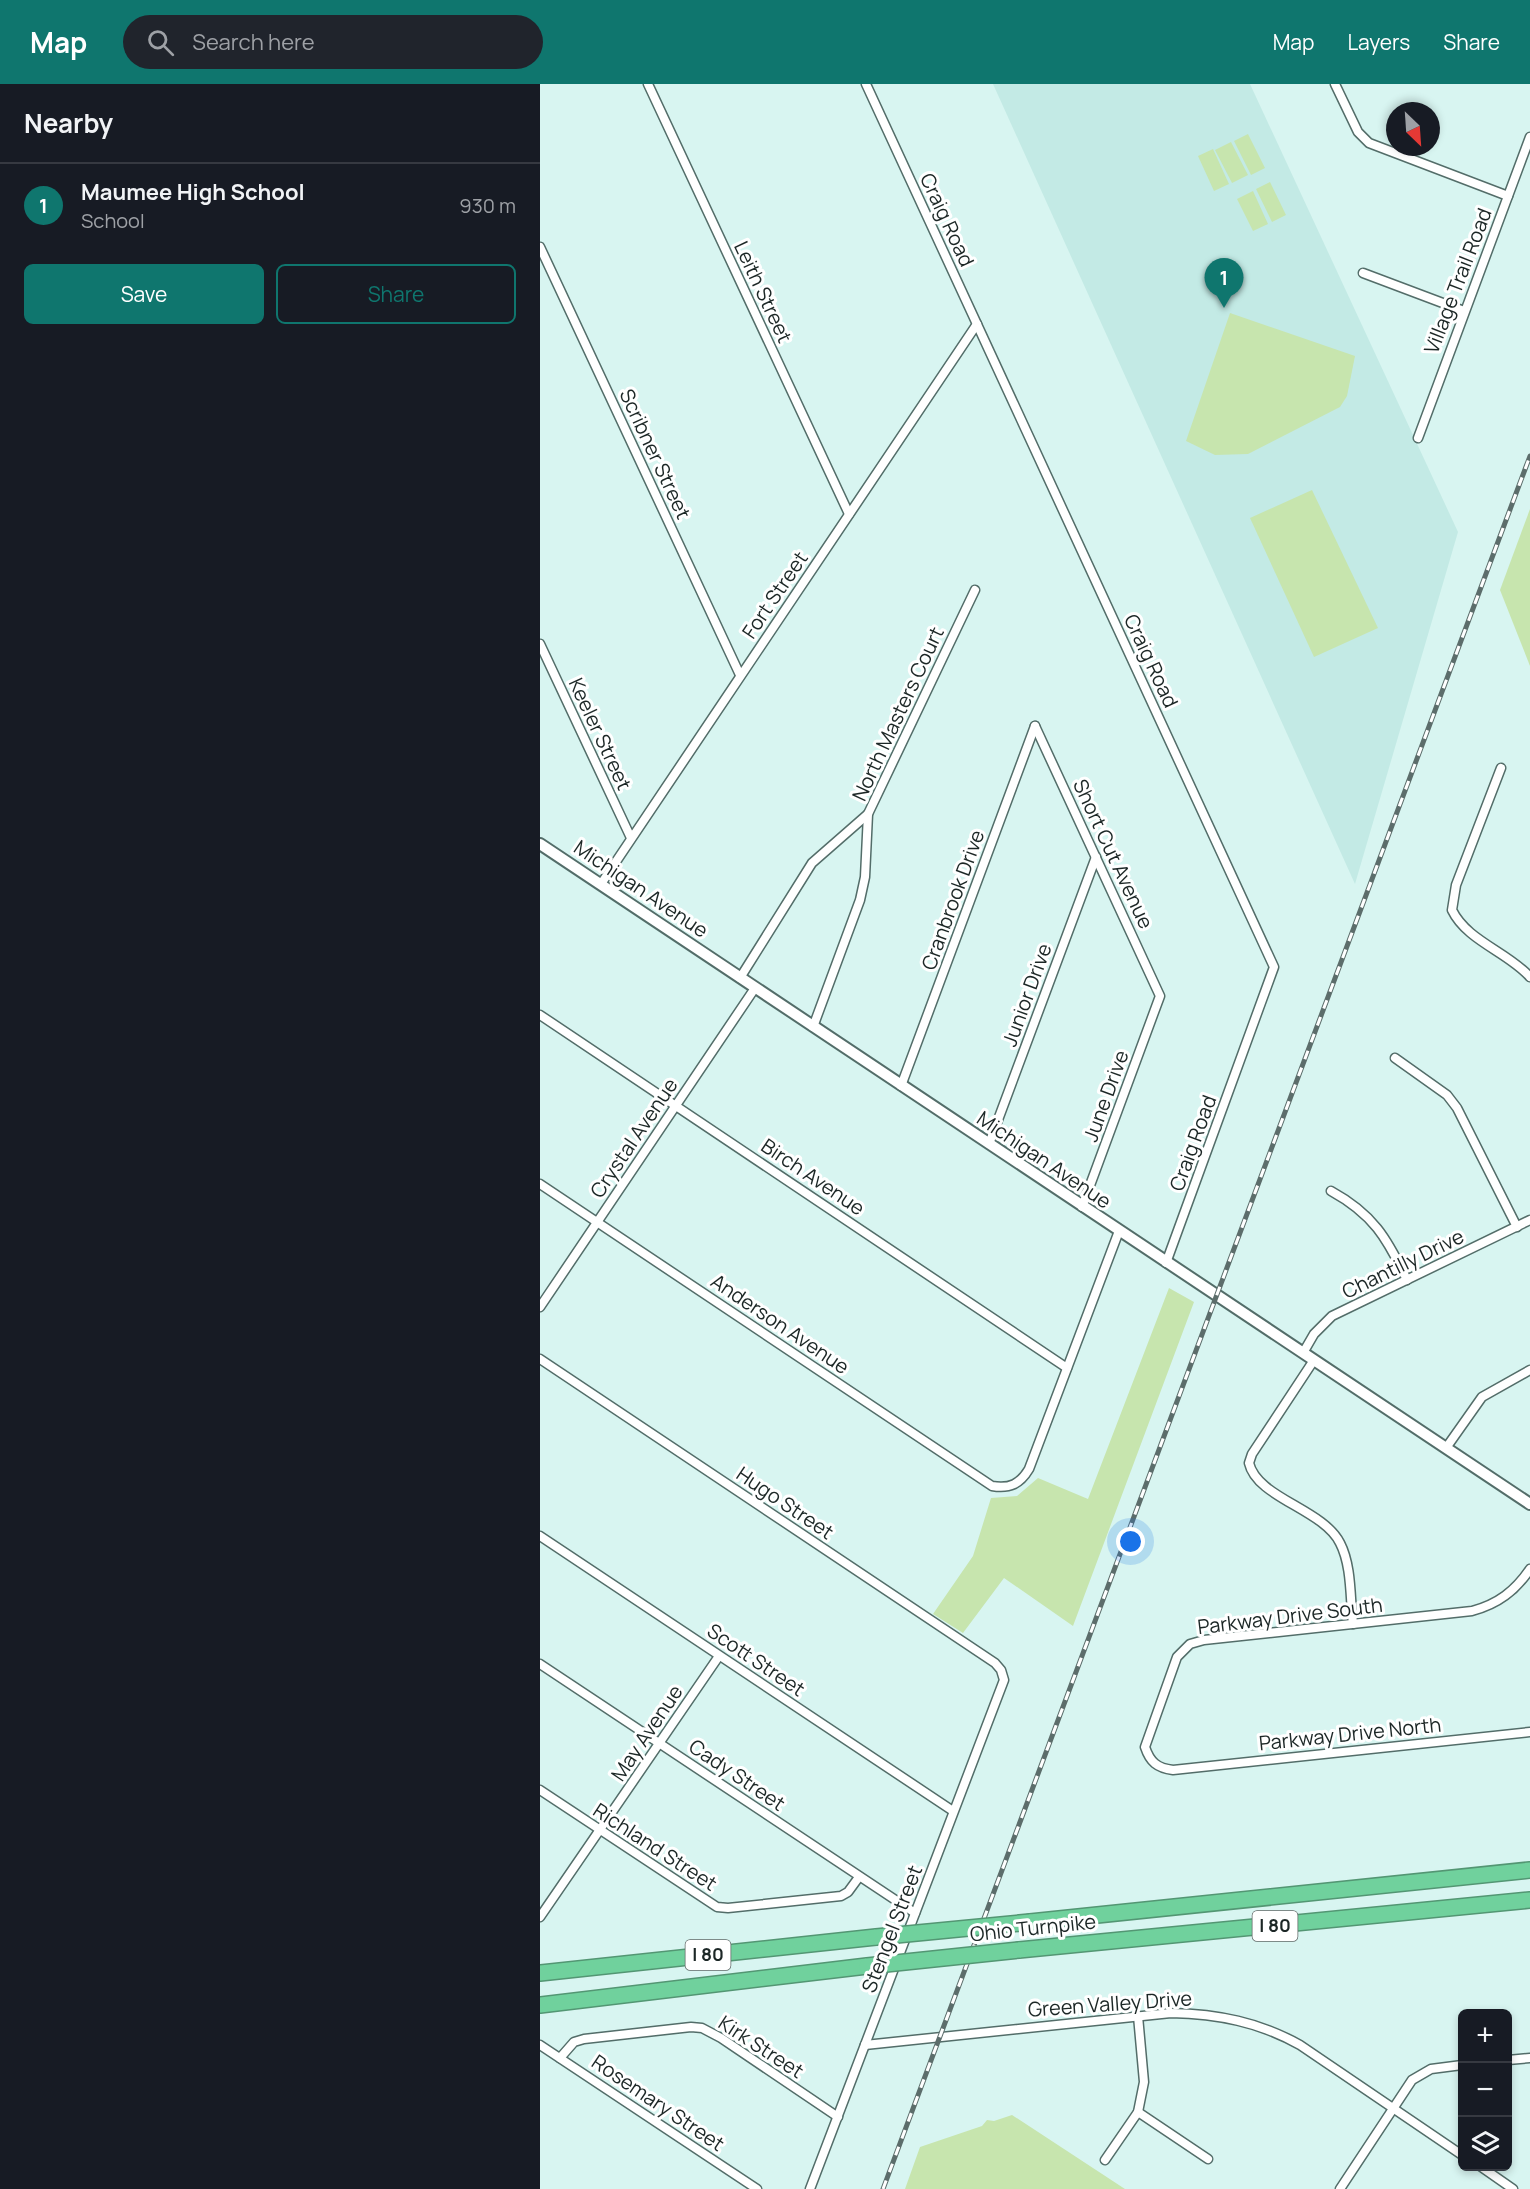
<!DOCTYPE html>
<meta charset="utf-8">
<style>
:root{--surface:#171b24;--page:#20242c;--text:#f1f3f6;--muted:#9ea1a6;--line:#363941;--accent:#0f766e}
body{margin:0;font-family:Manrope,sans-serif;background:var(--page);color:var(--text)}
.controls{position:absolute;right:18px;bottom:18px;display:grid;overflow:hidden;border-radius:9px;box-shadow:0 3px 9px #0003}
.controls button{width:54px;height:54px;display:grid;place-items:center;padding:0;border:0;border-bottom:2px solid var(--line);background:var(--surface);color:var(--text);font:30px sans-serif}
.compass{position:absolute;left:846px;top:18px;width:54px;height:54px;border-radius:50%;background:var(--surface);box-shadow:0 3px 9px #0003;rotate:155deg}
.you{position:absolute;left:591px;top:1458px;width:21px;height:21px;margin:-15px;border:4px solid #fff;border-radius:50%;background:#1a73e8;box-shadow:0 0 0 9px #1a73e833}
.badge{display:grid;place-items:center;width:39px;height:39px;border-radius:50%;background:var(--accent);color:#fff;font-size:20px;font-weight:700}
.pin{position:absolute;translate:-50% -50px;filter:drop-shadow(0 2px 3px #0008)}
.pin::after{content:'';position:absolute;top:32px;width:21px;height:18px;background:inherit;clip-path:polygon(0 0,100% 0,50% 100%)}
.list{margin:0;padding:0;list-style:none}
h2{display:flex;justify-content:space-between;align-items:center;height:78px;margin:0;padding:0 24px;font-size:26px}
h2 small{font-size:20px;font-weight:400;color:var(--muted)}
.list li{display:grid;grid-template-columns:39px 1fr auto;gap:18px;align-items:center;box-sizing:border-box;height:84px;padding:0 24px;border-top:2px solid var(--line)}
.list b{display:block;font-size:22px;white-space:nowrap}
.list p{margin:0;font-size:20px;white-space:nowrap;color:var(--muted)}
.list em{font-size:20px;font-style:normal;color:var(--muted)}
.actions{display:flex;gap:12px;padding:18px 24px}
.actions a{flex:1;padding:14px 0;border:2px solid var(--accent);border-radius:9px;text-align:center;font-size:21px;color:var(--accent)}
.actions .main{background:var(--accent);color:#fff}
.icon{flex:none;width:33px;height:33px;fill:none;stroke:currentColor;stroke-width:2;stroke-linecap:round;stroke-linejoin:round}
.map{position:relative;flex:none;width:990px;height:2105px;overflow:hidden}
header{display:flex;align-items:center;gap:36px;box-sizing:border-box;height:84px;padding:0 30px;background:var(--accent);color:#fff}
header strong{font-size:28px}
nav{display:flex;gap:33px;margin-inline-start:auto;font-size:21px}
.search{width:420px;height:54px;background:var(--page);display:flex;align-items:center;gap:15px;box-sizing:border-box;padding:0 21px;border-radius:33px;color:var(--muted);font-size:22px}
main{display:flex}
aside{flex:1;background:var(--surface)}
.map>svg:first-child{display:block}
.built{fill:#c3eae5}
.green{fill:#c7e5ae}
.lines{fill:none;stroke-linecap:round;stroke-linejoin:round}
.minor-casing{stroke:#536d69;stroke-width:11}
.tertiary-casing{stroke:#536d69;stroke-width:14}
.motorway-casing{stroke:#539673;stroke-width:18}
.minor{stroke:#fff;stroke-width:8}
.tertiary{stroke:#fff;stroke-width:10}
.motorway{stroke:#70d19d;stroke-width:15}
.rail-casing{stroke:#5c6d6b;stroke-width:5}
.rail{stroke:#fff;stroke-width:3;stroke-dasharray:9;stroke-linecap:butt}
.motorway-bridge-casing{stroke:#539673;stroke-width:18;stroke-linecap:butt}
.motorway-bridge{stroke:#70d19d;stroke-width:15}
.labels{text-anchor:middle;stroke-width:6;stroke-linejoin:round;paint-order:stroke}
.shield{fill:#fff;stroke:#606867;stroke-width:1.5}
.shield-label{font-size:18px;font-weight:bold;fill:#1c2726}
.street-label{font-size:20px;fill:#1c2726;stroke:#fff}
</style>
<header>
<strong>Map</strong>
<div class="search"><svg class="icon" aria-label="search" viewBox="0 0 24 24"><circle cx="10" cy="10" r="6"/><path d="M15 15l6 6"/></svg>Search here</div>
<nav><a>Map</a><a>Layers</a><a>Share</a></nav>
</header>
<main>
<aside>
<h2>Nearby<small></small></h2>
<ul class="list">
<li><span class="badge">1</span><div><b>Maumee High School</b><p>School</p></div><em>930 m</em></li>
</ul>
<div class="actions"><a class="main">Save</a><a>Share</a></div>
</aside>
<div class="map">
<svg width="990" height="2105" viewBox="0 0 990 2105">
<rect width="100%" height="100%" fill="#d8f5f1"/>
<!-- built -->
<path class="built" d="M453,0H710L918,448L815,800Z"/>
<!-- green -->
<g class="green">
<path d="M708,50L725,84L711,91L694,57Z"/>
<path d="M691,58L708,91L692,99L675,66Z"/>
<path d="M673,65L689,100L674,107L658,72Z"/>
<path d="M730,98L746,131L732,138L716,105Z"/>
<path d="M713,107L728,140L713,147L697,115Z"/>
<path d="M690,229L815,272L807,312L800,323L708,370L675,371L646,357Z"/>
<path d="M772,406L838,544L774,573L710,434Z"/>
<path d="M990,425V582L960,506Z"/>
<path d="M629,1204L654,1218L533,1542L464,1494L423,1549L393,1530L433,1472L451,1414L477,1412L498,1394L548,1415Z"/>
<path d="M472,2031L585,2105H365L380,2063L442,2042L447,2036L454,2037Z"/>
</g>
<g class="lines">
<!-- minor casing -->
<g class="minor-casing">
<g id="minor">
<path d="M108,0L309,430"/>
<path d="M326,0L734,883L626,1179"/>
<path d="M795,0L818,48L829,59L968,112"/>
<path d="M0,163L200,591"/>
<path d="M823,189L924,227"/>
<path d="M878,354L990,53"/>
<path d="M0,560L91,754"/>
<path d="M495,642L620,912L542,1123"/>
<path d="M961,684L916,801L912,826C927,857 968,868 990,893"/>
<path d="M61,800L437,240"/>
<path d="M200,894L272,779L328,730"/>
<path d="M0,931L527,1284"/>
<path d="M273,943L320,816L325,793L328,730L435,506"/>
<path d="M855,974L907,1011L917,1024L977,1143"/>
<path d="M361,1002L495,642"/>
<path d="M449,1060L556,773"/>
<path d="M0,1100L452,1402C470,1405 480,1400 489,1385L579,1147"/>
<path d="M791,1107C833,1130 847,1154 867,1196"/>
<path d="M0,1223L215,904"/>
<path d="M763,1269L774,1250L792,1232L990,1136"/>
<path d="M0,1275L455,1579L461,1586L464,1596L270,2105"/>
<path d="M774,1276L712,1370L709,1379C717,1414 783,1425 800,1459C812,1482 810,1515 813,1540"/>
<path d="M906,1364L942,1313L990,1286"/>
<path d="M0,1452L413,1727"/>
<path d="M990,1485C975,1507 958,1520 932,1527L664,1556L650,1560L637,1573L605,1663C610,1678 617,1684 633,1686L990,1648"/>
<path d="M0,1580L375,1829"/>
<path d="M0,1706L177,1823L188,1824L301,1812L308,1808L319,1793"/>
<path d="M0,1833L179,1572"/>
<path d="M0,1961L217,2105"/>
<path d="M325,1961L631,1929C678,1930 719,1938 760,1961L922,2071"/>
<path d="M20,1974L34,1958L44,1955L151,1943L162,1944L181,1954L298,2033"/>
<path d="M968,1976L990,1974"/>
<path d="M598,2028L668,2075"/>
<path d="M565,2076L598,2028L604,1998L598,1932"/>
<path d="M940,2082L973,2105"/>
<path d="M800,2105L872,1996L891,1985L922,1981"/>
</g>
</g>
<!-- tertiary casing -->
<g class="tertiary-casing">
<path id="tertiary" d="M0,760L990,1420"/>
</g>
<!-- motorway casing -->
<g class="motorway-casing">
<g id="motorway">
<path d="M490,1838L990,1786"/>
<path d="M479,1866L990,1816"/>
<path d="M0,1889L336,1853"/>
<path d="M0,1921L327,1882"/>
</g>
</g>
<!-- minor -->
<use href="#minor" class="minor"/>
<!-- tertiary -->
<use href="#tertiary" class="tertiary"/>
<!-- motorway -->
<use href="#motorway" class="motorway"/>
<!-- rail casing -->
<g class="rail-casing">
<path id="rail" d="M343,2105L990,372"/>
</g>
<!-- rail -->
<use href="#rail" class="rail"/>
<!-- motorway-bridge casing -->
<g class="motorway-bridge-casing">
<g id="motorway-bridge">
<path d="M336,1853L490,1838"/>
<path d="M327,1882L479,1866"/>
</g>
</g>
<!-- motorway-bridge -->
<use href="#motorway-bridge" class="motorway-bridge"/>
</g>
<g class="labels">
<!-- shield labels -->
<g class="shield">
<rect x="712.5" y="1827" width="45" height="30" rx="4.5"/>
<rect x="145.5" y="1856" width="45" height="30" rx="4.5"/>
</g>
<g class="shield-label">
<text x="735" y="1848">I 80</text>
<text x="168" y="1877">I 80</text>
</g>
<!-- street labels -->
<g class="street-label">
<text transform="translate(407 136) rotate(65)" y="7">Craig Road</text>
<text transform="translate(918 197) rotate(-69)" y="7">Village Trail Road</text>
<text transform="translate(223 208) rotate(65)" y="7">Leith Street</text>
<text transform="translate(115 370) rotate(65)" y="7">Scribner Street</text>
<text transform="translate(235 511) rotate(-56)" y="7">Fort Street</text>
<text transform="translate(611 577) rotate(65)" y="7">Craig Road</text>
<text transform="translate(358 630) rotate(-65)" y="7">North Masters Court</text>
<text transform="translate(60 650) rotate(65)" y="7">Keeler Street</text>
<text transform="translate(573 770) rotate(65)" y="7">Short Cut Avenue</text>
<text transform="translate(101 805) rotate(34)" y="7">Michigan Avenue</text>
<text transform="translate(413 816) rotate(-70)" y="7">Cranbrook Drive</text>
<text transform="translate(487 911) rotate(-70)" y="7">Junior Drive</text>
<text transform="translate(566 1012) rotate(-70)" y="7">June Drive</text>
<text transform="translate(94 1054) rotate(-56)" y="7">Crystal Avenue</text>
<text transform="translate(653 1059) rotate(-70)" y="7">Craig Road</text>
<text transform="translate(504 1076) rotate(34)" y="7">Michigan Avenue</text>
<text transform="translate(273 1093) rotate(34)" y="7">Birch Avenue</text>
<text transform="translate(863 1180) rotate(-26)" y="7">Chantilly Drive</text>
<text transform="translate(240 1240) rotate(34)" y="7">Anderson Avenue</text>
<text transform="translate(245 1419) rotate(34)" y="7">Hugo Street</text>
<text transform="translate(750 1532) rotate(-7)" y="7">Parkway Drive South</text>
<text transform="translate(216 1576) rotate(34)" y="7">Scott Street</text>
<text transform="translate(107 1649) rotate(-56)" y="7">May Avenue</text>
<text transform="translate(810 1650) rotate(-6)" y="7">Parkway Drive North</text>
<text transform="translate(197 1691) rotate(34)" y="7">Cady Street</text>
<text transform="translate(115 1763) rotate(33)" y="7">Richland Street</text>
<text transform="translate(493 1844) rotate(-6)" y="7">Ohio Turnpike</text>
<text transform="translate(352 1845) rotate(-69)" y="7">Stengel Street</text>
<text transform="translate(570 1920) rotate(-4)" y="7">Green Valley Drive</text>
<text transform="translate(221 1963) rotate(33)" y="7">Kirk Street</text>
<text transform="translate(118 2019) rotate(34)" y="7">Rosemary Street</text>
</g>
</g>
</svg>
<div class="controls">
<button>+</button>
<button>−</button>
<button><svg class="icon" aria-label="layers" viewBox="0 0 24 24"><path d="M12 4l9 5-9 5-9-5zM3 14l9 5 9-5"/></svg></button>
</div>
<svg class="compass" viewBox="-18 -18 36 36"><path d="M0-13l5 13h-10z" fill="#e53935"/><path d="M0 13l5-13h-10z" fill="#9ea1a6"/></svg>
<div class="you"></div>
<div class="pin badge" style="left:684px;top:224px">1</div>
</div>
</main>
